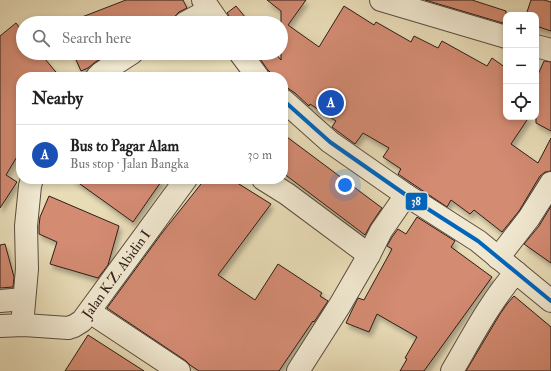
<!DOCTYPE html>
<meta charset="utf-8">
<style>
:root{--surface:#fff;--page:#f6f6f6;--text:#222;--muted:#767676;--line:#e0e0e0;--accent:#111827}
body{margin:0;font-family:"IM FELL Double Pica",serif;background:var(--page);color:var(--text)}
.controls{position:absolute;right:12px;top:12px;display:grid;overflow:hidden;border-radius:8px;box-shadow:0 2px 6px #0003}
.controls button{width:36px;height:36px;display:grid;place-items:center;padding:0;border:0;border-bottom:1px solid var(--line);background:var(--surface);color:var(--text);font:20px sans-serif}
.you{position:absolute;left:345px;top:185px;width:14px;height:14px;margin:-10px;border:3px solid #fff;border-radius:50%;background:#1a73e8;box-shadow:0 0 0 6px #1a73e833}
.badge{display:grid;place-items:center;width:26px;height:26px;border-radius:50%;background:var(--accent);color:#fff;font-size:13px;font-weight:700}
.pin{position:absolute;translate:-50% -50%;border:2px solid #fff;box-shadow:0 1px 4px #0006}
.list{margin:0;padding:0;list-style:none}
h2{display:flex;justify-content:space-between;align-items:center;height:52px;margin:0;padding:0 16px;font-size:17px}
h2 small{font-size:13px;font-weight:400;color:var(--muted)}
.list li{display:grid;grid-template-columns:26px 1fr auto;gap:12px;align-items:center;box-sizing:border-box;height:60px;padding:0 16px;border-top:1px solid var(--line)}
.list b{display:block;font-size:15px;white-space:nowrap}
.list p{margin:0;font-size:13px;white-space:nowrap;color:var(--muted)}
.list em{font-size:13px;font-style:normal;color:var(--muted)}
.icon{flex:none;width:22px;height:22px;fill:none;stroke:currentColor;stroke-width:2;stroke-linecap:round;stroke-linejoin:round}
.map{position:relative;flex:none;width:551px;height:371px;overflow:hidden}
.search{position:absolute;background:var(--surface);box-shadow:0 2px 6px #0003;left:16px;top:16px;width:272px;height:44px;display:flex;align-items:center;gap:10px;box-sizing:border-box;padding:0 14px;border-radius:22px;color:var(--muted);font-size:15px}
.panel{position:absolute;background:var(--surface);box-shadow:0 2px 6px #0003;left:16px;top:72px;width:272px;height:112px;border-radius:16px}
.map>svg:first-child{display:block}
.building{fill:#d38b72;stroke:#2d1d17;filter:url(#shadow)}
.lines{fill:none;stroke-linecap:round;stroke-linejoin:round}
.minor-casing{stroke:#5c4d3f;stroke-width:24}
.minor{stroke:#f0e8d0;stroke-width:22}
.bus-1-casing{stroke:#f0e8d0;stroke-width:7}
.bus-1{stroke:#0065bd;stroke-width:4}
.labels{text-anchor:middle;stroke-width:3.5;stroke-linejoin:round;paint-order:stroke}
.street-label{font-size:14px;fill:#2d1d17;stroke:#f0e8d0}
.line-badge{stroke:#f0e8d0;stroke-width:1.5}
.badge-label{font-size:11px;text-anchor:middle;font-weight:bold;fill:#fff}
</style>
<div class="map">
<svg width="551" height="371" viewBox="0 0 551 371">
<defs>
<filter id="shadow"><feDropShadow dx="2.5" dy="4.5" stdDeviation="2" flood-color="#0004"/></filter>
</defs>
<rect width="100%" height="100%" fill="#e8dcb7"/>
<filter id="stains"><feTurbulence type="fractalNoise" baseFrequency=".005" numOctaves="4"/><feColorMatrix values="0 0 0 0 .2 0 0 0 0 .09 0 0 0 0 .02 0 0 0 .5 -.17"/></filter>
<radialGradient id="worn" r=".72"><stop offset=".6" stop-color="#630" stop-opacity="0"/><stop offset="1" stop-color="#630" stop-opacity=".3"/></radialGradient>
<!-- building -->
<g class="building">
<path d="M126,0H183L187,8L179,12L175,16L173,22L171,23H69V22Z"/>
<path d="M267,0H306L288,25L319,47L344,6L374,25L376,22L411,42L414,36L438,48L442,41L487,66L492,58L506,68V117H529L511,144L538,163L551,138V171L545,172L540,176L519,211L502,232L474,210L470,214L451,200L447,207L398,174L401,169L383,157L389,148L363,133L355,144L332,127L336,121L310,104L309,106L295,93L283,85V77H275L267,69L256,53H275L281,60V11Z"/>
<path d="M425,0H472L506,11V24Z"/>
<path d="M531,0H544L551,2V31L536,26V15H526Z"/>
<path d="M236,6L250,23H231L229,16L227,13Z"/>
<path d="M16,23L23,32V53H40L60,77H21V150L6,175L17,182L0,208V36Z"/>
<path d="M73,53H109L94,63L88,68L81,71Z"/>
<path d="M544,61L551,62V131L536,123V79Z"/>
<path d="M283,134L382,208L371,224L365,235L283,173Z"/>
<path d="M73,179H163L133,222Z"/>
<path d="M205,179H231L271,204L218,275L255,300L278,264L322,293L320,296L328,301L314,322L313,321L279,371H199L190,365L186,361L107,308L162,233Z"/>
<path d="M49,196L119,226L108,265L98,278L50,264L57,242L39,234V226L40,217Z"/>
<path d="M551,206V263L524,244L539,226Z"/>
<path d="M417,217L455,241L451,247L492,277L424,371H400L407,359L405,358L417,337L377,314L369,332L346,323L353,308L358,298L364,300L392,249L387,246L392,237L398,229L406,234Z"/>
<path d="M5,244L14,277L13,287L0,288V245Z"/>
<path d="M514,296L551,327V371H466L500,314L507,304Z"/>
<path d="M88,335L144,371H65Z"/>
</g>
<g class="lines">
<!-- minor casing -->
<g class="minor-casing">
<g id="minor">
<path d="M203,0L219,23"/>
<path d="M381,0L506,37"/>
<path d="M185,23L209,10"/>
<path d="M536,46L551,50"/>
<path d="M240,53L258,77"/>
<path d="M97,77L101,73L132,53"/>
<path d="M283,100L330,142L406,195L478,241L551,301"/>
<path d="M263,179L287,194L369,255L381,231L406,195"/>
<path d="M498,258L529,218L551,183"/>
<path d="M0,301L24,299"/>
<path d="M90,312L179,371"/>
<path d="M24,325L23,314L27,269L26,226L30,186L32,179"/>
<path d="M0,326L24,325L68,328L74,326L82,321L186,179"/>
<path d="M298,371L340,305L369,255"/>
<path d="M452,371C472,337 490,302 516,272"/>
</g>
</g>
<!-- minor -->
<use href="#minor" class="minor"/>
<!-- bus-1 casing -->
<g class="bus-1-casing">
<path id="bus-1" d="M283,100L330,142L406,195L478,241L551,301"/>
</g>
<!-- bus-1 -->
<use href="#bus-1" class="bus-1"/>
</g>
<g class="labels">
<!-- street labels -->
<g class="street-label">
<text transform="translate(116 274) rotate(-54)" y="5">Jalan K.Z. Abidin I</text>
</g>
</g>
<rect class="line-badge" x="405" y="192" width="23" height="19" rx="4" fill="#0065bd"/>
<g class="badge-label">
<text x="416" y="205">38</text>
</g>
<rect width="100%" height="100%" filter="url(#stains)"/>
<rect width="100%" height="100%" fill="url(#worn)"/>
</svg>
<div class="controls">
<button>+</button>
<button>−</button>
<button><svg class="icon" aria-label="locate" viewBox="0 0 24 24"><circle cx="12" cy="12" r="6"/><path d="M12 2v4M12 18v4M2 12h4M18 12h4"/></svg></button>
</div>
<div class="you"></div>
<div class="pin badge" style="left:331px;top:103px;background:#1a4fb4">A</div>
<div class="search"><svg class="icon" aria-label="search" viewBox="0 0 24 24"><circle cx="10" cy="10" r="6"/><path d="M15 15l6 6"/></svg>Search here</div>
<section class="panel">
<h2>Nearby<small></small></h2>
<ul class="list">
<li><span class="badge" style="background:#1a4fb4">A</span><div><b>Bus to Pagar Alam</b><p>Bus stop · Jalan Bangka</p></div><em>30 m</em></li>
</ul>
</section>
</div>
